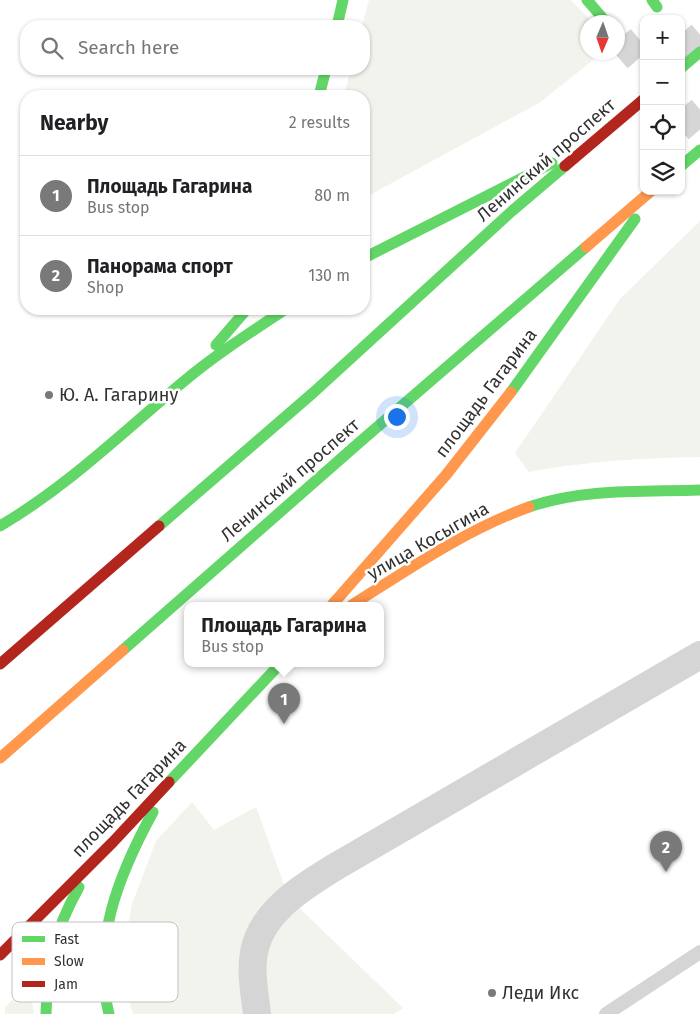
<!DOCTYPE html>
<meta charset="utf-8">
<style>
:root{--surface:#fff;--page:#f2f2f2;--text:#202124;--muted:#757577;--line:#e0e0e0;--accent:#797979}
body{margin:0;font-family:"Fira Sans",sans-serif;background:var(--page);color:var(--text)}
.controls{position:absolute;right:15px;top:15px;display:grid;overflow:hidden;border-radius:10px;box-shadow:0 1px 4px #0004}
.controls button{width:45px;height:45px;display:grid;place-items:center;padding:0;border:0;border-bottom:1px solid var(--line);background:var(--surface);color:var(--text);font:25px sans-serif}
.compass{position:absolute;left:580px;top:15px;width:45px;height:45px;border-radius:50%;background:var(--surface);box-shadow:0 1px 4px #0004;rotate:182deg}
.you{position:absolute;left:396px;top:416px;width:18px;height:18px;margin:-12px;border:4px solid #fff;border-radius:50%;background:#1a73e8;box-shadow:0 0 0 8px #1a73e833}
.badge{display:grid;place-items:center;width:32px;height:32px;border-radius:50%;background:var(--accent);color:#fff;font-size:16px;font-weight:700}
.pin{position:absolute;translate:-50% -41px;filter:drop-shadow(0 1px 2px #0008)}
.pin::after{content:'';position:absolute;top:26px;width:18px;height:15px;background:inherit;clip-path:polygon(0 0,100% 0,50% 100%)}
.popup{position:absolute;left:184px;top:602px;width:200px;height:65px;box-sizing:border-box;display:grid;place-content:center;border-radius:10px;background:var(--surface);filter:drop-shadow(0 1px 4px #0005);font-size:16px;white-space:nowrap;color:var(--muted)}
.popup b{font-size:19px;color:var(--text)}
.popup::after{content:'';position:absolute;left:50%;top:100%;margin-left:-10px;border:10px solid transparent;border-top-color:var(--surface)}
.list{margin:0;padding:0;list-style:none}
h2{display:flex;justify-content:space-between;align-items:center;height:65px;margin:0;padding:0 20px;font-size:21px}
h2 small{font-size:16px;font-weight:400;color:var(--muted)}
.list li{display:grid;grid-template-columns:32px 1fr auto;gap:15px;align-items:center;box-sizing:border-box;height:80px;padding:0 20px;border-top:1px solid var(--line)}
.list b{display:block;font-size:19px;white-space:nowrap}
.list p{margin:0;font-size:16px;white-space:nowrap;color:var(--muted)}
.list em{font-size:16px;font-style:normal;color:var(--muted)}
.icon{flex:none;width:28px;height:28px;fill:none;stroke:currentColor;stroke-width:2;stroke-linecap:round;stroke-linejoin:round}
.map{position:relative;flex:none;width:700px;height:1014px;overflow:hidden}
.search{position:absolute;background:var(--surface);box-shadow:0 1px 4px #0004;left:20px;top:20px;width:350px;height:55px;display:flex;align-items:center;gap:12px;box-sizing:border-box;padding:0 18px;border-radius:20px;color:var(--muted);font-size:19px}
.panel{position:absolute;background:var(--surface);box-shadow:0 1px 4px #0004;left:20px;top:90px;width:350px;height:225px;border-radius:20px}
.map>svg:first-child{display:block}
.green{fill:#f1f3ec}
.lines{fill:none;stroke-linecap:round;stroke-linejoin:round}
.secondary-tunnel{stroke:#d6d6d6;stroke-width:28;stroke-dasharray:28 14;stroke-linecap:butt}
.primary-tunnel{stroke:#d6d6d6;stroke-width:28;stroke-dasharray:28 14;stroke-linecap:butt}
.lane{stroke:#d5d5d5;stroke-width:14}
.street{stroke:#d5d5d5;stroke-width:28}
.fast{stroke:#63d668;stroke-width:11}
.slow{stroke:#ff974d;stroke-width:11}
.jam{stroke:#b3261e;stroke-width:11}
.fast-bridge{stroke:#63d668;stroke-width:11}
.poi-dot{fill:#797979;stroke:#fff;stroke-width:2}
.labels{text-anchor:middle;stroke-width:5;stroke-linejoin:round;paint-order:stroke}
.street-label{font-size:18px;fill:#313131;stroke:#fff}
.poi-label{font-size:18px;fill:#313131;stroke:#fff;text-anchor:start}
.key{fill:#fff;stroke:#c1c1c1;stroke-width:1}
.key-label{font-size:14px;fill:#313131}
</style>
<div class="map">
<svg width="700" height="1014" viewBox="0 0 700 1014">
<rect width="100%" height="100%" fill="#fff"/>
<!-- green -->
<g class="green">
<path d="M369,0H571L592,22H588V52L602,53L539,103L364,198V96H344L351,69H364V26H362Z"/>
<path d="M700,221V457C643,458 585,461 529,472L515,453L620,299Z"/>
<path d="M192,802L214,830L256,807L289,898L403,1008L394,1014H133L120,969L132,904L156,841Z"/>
<path d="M29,983L34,1014H5V1007Z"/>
</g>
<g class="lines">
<!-- secondary-tunnel -->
<g class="secondary-tunnel">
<path d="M620,38L644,66"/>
<path d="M681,109L700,131"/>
</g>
<!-- primary-tunnel -->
<path class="primary-tunnel" d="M681,34L700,56"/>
<!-- lane -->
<path class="lane" d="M606,1014L700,952"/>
<!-- street -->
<path class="street" d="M257,1014C255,996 251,978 253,960C256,915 301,888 335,867L700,655"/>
<!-- fast -->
<g class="fast">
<path d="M587,0L606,22"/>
<path d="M652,0L657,7"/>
<path d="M337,26L343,0"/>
<path d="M319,96L326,69"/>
<path d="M681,166L700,150"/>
<path d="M364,258L552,163"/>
<path d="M216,345L247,309"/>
<path d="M511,392L635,219"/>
<path d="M529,507C583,488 644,492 700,490"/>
<path d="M0,526C68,486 123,432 183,382C215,355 251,332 286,309"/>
<path d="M159,526L314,392L512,211L565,166"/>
<path d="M123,650L361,441L586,247"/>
<path d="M169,782L281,663"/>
<path d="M46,1014C48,961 53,934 79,887"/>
<path d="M109,1014C91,943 119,874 153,812"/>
</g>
<!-- slow -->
<g class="slow">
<path d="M586,247L651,191"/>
<path d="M332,605L446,475L511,392"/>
<path d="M352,605C409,569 465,530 529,507"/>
<path d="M0,758L123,650"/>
</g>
<!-- jam -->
<g class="jam">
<path d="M565,166L644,99"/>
<path d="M0,664L159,526"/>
<path d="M0,955L113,842L169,782"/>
</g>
<!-- fast-bridge -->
<path class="fast-bridge" d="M681,68L700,52"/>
</g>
<!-- markers -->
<g class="poi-dot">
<circle cx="49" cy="395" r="5"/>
<circle cx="492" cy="993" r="5"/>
</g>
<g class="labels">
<!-- street labels -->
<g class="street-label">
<text transform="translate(546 160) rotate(-41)" y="6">Ленинский проспект</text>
<text transform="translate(486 393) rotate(-53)" y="6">площадь Гагарина</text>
<text transform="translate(290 480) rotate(-41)" y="6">Ленинский проспект</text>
<text transform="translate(428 541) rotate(-30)" y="6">улица Косыгина</text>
<text transform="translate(129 798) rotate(-46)" y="6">площадь Гагарина</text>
</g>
<!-- poi labels -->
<g class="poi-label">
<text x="59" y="401">Ю. А. Гагарину</text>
<text x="502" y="999">Леди Икс</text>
</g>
</g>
<!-- legend -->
<rect x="12" y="922" width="166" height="80" rx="8" class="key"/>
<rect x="22" y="936" width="23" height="6" fill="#63d668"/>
<rect x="22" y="958" width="23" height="7" fill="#ff974d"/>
<rect x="22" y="981" width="23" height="6" fill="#b3261e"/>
<g class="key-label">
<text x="54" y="944">Fast</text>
<text x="54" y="966">Slow</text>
<text x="54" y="989">Jam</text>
</g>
</svg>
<div class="controls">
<button>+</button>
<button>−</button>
<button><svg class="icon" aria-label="locate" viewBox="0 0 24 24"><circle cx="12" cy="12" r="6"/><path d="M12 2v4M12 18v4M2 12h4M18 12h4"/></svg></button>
<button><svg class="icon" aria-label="layers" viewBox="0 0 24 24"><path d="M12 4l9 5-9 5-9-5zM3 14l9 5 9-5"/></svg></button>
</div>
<svg class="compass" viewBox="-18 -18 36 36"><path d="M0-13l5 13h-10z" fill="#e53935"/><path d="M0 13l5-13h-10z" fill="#757577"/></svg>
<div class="you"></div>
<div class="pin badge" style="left:284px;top:724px">1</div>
<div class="popup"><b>Площадь Гагарина</b>Bus stop</div>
<div class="pin badge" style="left:666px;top:872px">2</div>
<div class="search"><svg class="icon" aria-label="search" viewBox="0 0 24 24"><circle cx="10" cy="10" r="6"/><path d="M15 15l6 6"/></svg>Search here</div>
<section class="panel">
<h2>Nearby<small>2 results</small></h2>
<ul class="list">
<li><span class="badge">1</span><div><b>Площадь Гагарина</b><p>Bus stop</p></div><em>80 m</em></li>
<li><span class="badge">2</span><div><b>Панорама спорт</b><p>Shop</p></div><em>130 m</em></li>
</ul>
</section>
</div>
